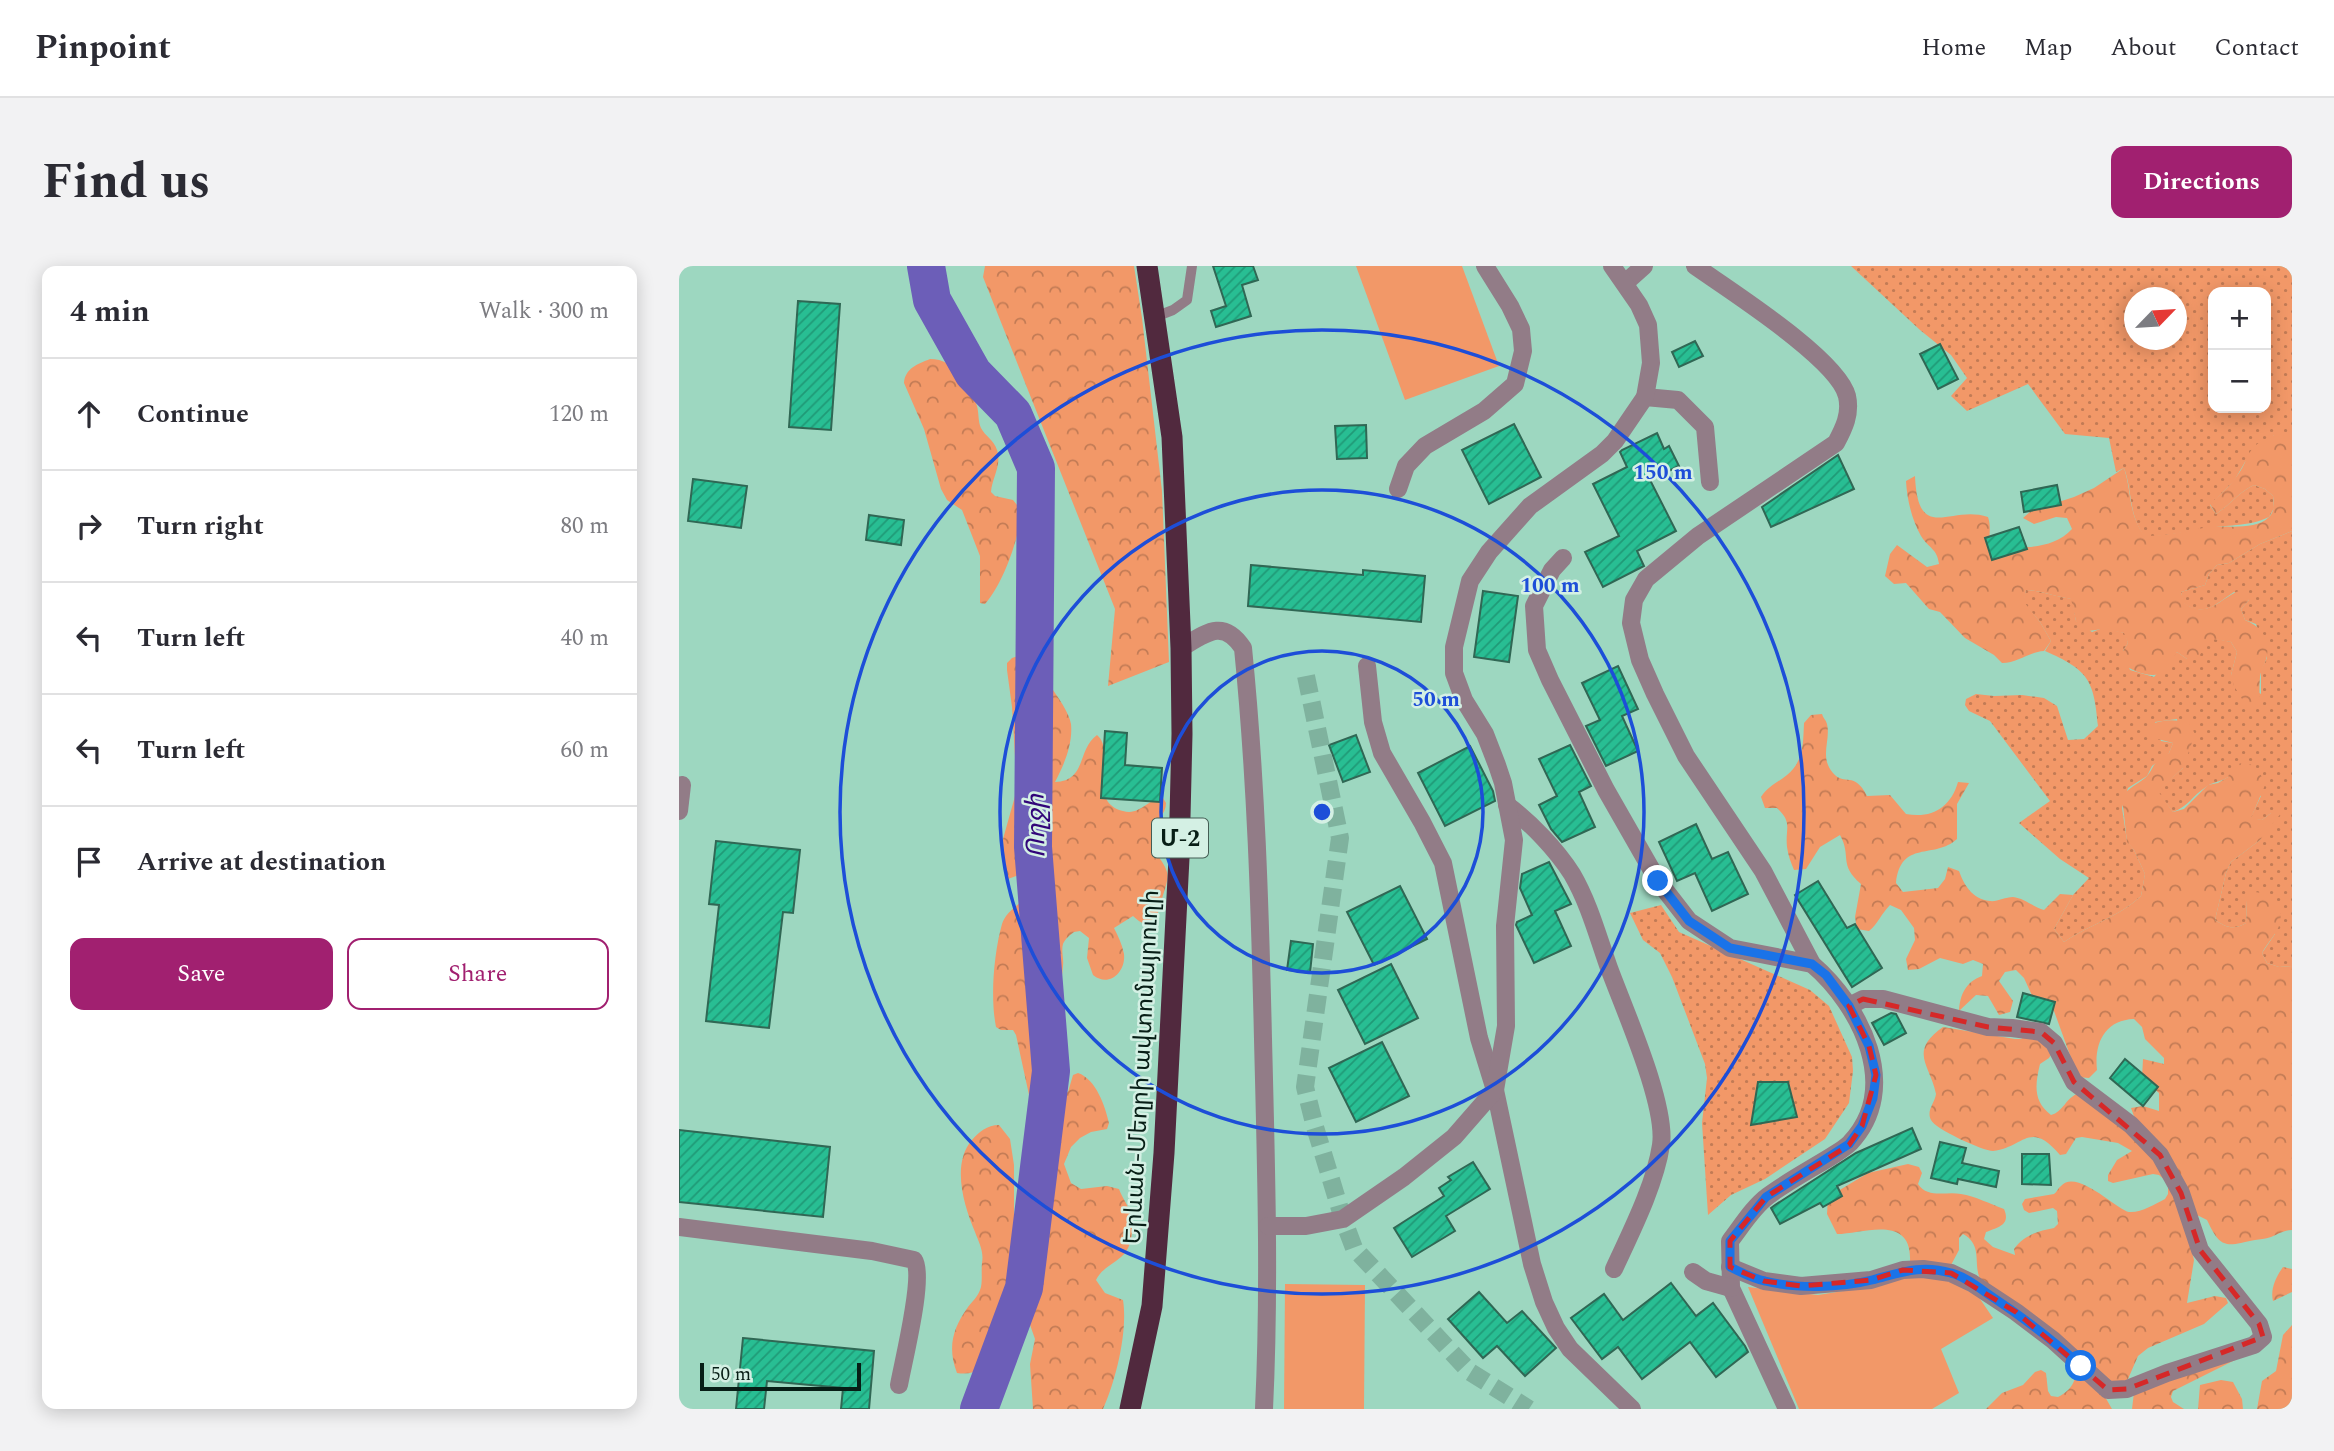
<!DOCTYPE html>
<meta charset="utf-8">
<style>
:root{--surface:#fff;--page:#f2f2f3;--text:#2b2b33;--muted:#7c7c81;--line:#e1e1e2;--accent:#a12070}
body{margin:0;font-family:Spectral,"Noto Sans Armenian",serif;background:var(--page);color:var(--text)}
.controls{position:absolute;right:21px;top:21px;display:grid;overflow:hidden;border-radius:14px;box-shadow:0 4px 18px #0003}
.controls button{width:63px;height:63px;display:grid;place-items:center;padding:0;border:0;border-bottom:2px solid var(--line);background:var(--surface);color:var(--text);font:35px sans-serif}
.compass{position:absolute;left:1445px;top:21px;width:63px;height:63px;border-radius:50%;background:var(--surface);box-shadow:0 4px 18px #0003;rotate:65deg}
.scale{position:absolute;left:21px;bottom:18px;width:161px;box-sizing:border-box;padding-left:7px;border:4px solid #071e16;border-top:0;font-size:19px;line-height:24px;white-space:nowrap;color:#071e16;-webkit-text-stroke:5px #d4f0e4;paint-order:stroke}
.stop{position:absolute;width:21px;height:21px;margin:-16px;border:5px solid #1a73e8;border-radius:50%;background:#fff}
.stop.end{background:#1a73e8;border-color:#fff;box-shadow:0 2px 7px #0008}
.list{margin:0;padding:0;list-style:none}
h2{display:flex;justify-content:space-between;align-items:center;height:91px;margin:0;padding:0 28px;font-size:30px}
h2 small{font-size:23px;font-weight:400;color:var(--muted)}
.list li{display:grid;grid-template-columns:46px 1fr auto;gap:21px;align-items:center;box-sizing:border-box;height:112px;padding:0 28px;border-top:2px solid var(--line)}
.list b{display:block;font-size:26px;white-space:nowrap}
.list em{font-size:23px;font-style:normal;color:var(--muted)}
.actions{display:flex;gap:14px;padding:21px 28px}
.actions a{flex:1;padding:16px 0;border:2px solid var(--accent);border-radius:14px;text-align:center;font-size:24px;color:var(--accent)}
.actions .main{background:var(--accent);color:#fff}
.icon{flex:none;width:38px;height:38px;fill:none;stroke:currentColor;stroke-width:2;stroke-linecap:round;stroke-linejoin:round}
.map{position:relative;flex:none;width:1613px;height:1143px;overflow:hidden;border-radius:14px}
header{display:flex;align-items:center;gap:42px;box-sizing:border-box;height:98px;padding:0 35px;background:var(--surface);border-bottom:2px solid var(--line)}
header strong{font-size:33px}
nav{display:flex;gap:38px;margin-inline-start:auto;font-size:24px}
.intro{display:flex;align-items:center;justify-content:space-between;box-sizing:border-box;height:168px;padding:0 42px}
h1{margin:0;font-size:49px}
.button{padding:18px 32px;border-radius:14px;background:var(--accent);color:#fff;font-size:24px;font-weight:700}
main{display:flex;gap:42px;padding:0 42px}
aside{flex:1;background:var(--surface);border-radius:14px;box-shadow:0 4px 18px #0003}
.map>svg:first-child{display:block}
.grass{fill:url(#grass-dots);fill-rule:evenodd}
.forest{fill:url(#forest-crowns)}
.green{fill:#f29868}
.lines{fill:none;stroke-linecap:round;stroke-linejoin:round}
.river{stroke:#6c5eb8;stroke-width:38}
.building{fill:url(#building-hatch);stroke:#306754;stroke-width:2}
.street-tunnel{stroke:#7fb29e;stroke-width:18;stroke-dasharray:18 9;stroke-linecap:butt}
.lane{stroke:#927c87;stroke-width:10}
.street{stroke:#927c87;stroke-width:18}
.highway{stroke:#51293e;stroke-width:21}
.route{stroke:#1a73e8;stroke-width:9}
.marked{fill:none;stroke:#d62828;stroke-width:5;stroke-dasharray:14 9;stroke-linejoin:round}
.ring{fill:none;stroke:#1d4ed8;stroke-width:3.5}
.labels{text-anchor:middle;stroke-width:5;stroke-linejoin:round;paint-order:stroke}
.shield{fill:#d4f0e4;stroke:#445d54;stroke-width:2}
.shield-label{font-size:23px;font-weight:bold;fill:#071e16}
.street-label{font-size:24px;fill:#071e16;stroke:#d4f0e4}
.water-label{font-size:26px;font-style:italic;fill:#310479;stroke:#d4f0e4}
.centre{fill:#1d4ed8;stroke:#d4f0e4;stroke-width:3.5}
.ring-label{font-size:21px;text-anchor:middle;font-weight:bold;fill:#1d4ed8;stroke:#d4f0e4;stroke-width:5;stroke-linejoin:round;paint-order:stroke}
</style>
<header>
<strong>Pinpoint</strong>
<nav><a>Home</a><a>Map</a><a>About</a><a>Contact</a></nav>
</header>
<div class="intro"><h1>Find us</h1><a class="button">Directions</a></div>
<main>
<aside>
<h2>4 min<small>Walk · 300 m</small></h2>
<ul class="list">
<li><svg class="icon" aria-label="ahead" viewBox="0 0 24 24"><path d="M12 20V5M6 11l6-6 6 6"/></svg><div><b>Continue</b></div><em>120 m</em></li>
<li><svg class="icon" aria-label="right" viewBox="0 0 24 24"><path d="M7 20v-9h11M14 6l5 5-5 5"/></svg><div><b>Turn right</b></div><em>80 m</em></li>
<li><svg class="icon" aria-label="left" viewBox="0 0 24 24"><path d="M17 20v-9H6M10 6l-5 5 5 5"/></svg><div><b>Turn left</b></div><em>40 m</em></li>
<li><svg class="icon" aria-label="left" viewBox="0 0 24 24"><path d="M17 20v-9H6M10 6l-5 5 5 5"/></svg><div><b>Turn left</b></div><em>60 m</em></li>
<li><svg class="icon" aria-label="arrive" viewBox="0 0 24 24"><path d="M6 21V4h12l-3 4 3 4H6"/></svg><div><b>Arrive at destination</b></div></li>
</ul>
<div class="actions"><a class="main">Save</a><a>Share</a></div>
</aside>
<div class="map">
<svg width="1613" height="1143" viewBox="0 0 1613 1143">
<defs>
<pattern id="grass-dots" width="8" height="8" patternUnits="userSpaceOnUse" patternTransform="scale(1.75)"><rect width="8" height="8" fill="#f29868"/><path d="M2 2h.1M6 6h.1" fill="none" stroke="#c27b55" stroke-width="1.8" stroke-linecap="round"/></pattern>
<pattern id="forest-crowns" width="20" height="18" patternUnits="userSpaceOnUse" patternTransform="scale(1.75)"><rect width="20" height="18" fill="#f29868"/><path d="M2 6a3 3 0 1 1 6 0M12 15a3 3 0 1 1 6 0" fill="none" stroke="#c27b55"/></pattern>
<pattern id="building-hatch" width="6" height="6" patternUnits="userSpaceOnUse" patternTransform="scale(1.75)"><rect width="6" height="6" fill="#28be93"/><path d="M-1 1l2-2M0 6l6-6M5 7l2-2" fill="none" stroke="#209a77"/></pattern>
</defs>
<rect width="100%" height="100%" fill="#9dd7c0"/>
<!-- grass -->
<g class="grass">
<path d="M1172,0H1613V169H1595L1566,196L1555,215L1531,239L1537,248C1551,239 1560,226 1575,219L1586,223L1594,230L1595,242L1590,251C1568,261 1553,258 1531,262C1509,265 1488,270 1466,271C1449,249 1454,226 1445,202L1437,206L1430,172L1386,168L1349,118L1288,145L1272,130L1288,112L1272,89L1241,64ZM1534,26H1587V142H1534ZM1456,32H1498V74H1456Z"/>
<path d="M1613,265V700L1600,701L1588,697L1583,687L1596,668L1568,634L1567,657C1555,664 1548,662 1536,654L1547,607L1552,596L1581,574L1592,547L1583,554L1571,553L1582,530L1549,511C1542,516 1533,516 1527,521C1514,529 1509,541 1494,546L1478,525L1504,502L1498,453L1476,456L1482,475L1494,477L1490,487L1473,500L1468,510L1449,522L1443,542L1448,575L1455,584L1466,608L1462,630C1440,651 1410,659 1385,676L1375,663L1394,629L1410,612L1381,593L1340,557L1371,535L1311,455L1290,445L1286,439L1287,433L1297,428L1315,430L1343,429L1365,432L1378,440L1389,474L1405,473L1419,460C1415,413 1409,404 1366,385L1372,375L1361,356L1344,336L1347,324C1363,325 1377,331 1393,333L1397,355L1413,366L1424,362L1446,367L1449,377L1444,385L1451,404L1475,411L1498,386L1508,393L1528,371L1552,376L1558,386L1552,409L1582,428V404L1588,392L1577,358L1566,354L1562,343L1570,334L1555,326C1536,338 1527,352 1504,337L1502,326L1526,319L1530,308L1538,299L1550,297L1581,278Z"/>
<path d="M982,639L1000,666L1131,724L1150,740L1173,791L1174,805L1170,837L1146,873L1086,913L1052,929L1029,949L1023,857L1028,812L1026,798L993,711L981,687L964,674L951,647Z"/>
</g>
<!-- forest -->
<g class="forest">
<path d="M306,0H455L463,52L483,225L490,396L429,420L436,343L304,11Z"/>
<path d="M251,93C277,93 290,118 298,140C300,147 299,156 302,162C306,170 315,174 318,184C323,199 313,212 312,226L316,230L334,234L342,244C341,271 324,318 306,338L301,337V290L283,244L268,234L262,223L245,163L225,117C226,102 239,98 251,93Z"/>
<path d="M1595,169H1613V265L1581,278L1550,297L1538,299L1530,308L1526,319L1502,326L1505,337C1532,355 1541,329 1566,323L1570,334L1562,343L1566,354C1581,360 1591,372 1588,389C1587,397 1582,403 1581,411C1580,420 1581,429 1580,439L1568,441L1555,420L1552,409L1558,386L1552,376L1528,372L1519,394L1508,393L1498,386L1486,407C1471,412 1456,407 1443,397L1444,385L1449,377L1445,367L1424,363L1402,366L1397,355L1392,333C1377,331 1363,325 1347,324L1345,336L1361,356L1372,375L1365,385C1349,386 1339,397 1323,397L1315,389L1286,372L1261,346L1250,343L1227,317L1215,318L1206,310L1211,288L1218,279L1248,301L1260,298C1258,282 1250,283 1242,270C1233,254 1228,234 1227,215L1236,210C1239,279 1271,238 1309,251C1313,263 1309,273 1310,286C1327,292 1327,289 1341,282C1345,280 1348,281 1352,281C1368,279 1382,275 1393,263L1388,252L1377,251L1355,258L1344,252L1352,245L1395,231L1415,222L1445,202C1453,226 1449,249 1466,270C1488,270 1509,264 1531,261C1548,259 1576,265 1590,251C1596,245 1595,237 1594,230L1586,223L1575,219C1560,226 1551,239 1537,248L1531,238C1539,230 1548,223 1555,214C1574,191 1563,182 1595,169Z"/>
<path d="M339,390C354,393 391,443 392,458C394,478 385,499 376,516C408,515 398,483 418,469C438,485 406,536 444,545C461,550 468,533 484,532L487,537C487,549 476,555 474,566C470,586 483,590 488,606C490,614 485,625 483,633C478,652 474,669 454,650L435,662C439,670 443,678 445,688C447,706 430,722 414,709L408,692L410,672L401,665L395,666C391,669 386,673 384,678C382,685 385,693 384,700C382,731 366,761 368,792C369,805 374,819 383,827L389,826L394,809L399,807C417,813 426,840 430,857L428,863L412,866L401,872L392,881L385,898L392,917L402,923L428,920L440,923C443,932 450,940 452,949C455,962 453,983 442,991C433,999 423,1002 417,1014L426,1027L444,1034C449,1065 437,1114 424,1143H354L351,1098L356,1073L350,1056C312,1057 319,1114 278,1107C268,1081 274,1062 289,1041C293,1036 299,1030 301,1024C304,1017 302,1005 303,997C305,985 300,977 296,966C285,940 272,898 293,874C300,866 308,859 320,859L331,873L335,899V966L331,985L336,1020L341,1031L350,1040H356L350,1014L355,933L351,863L355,852L337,769L334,764H322L317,761C311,731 315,687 323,658C327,644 344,637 352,626C359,617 359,605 361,594C366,577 372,559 364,541L358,542L348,557L343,603L340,609L329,613L325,597L324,573L338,523L333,441L328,404V397L333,392Z"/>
<path d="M1143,448C1144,452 1147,454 1148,458C1152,474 1140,491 1154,507C1166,521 1175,504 1188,530L1211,529L1227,548C1253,553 1272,541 1279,516L1290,517L1278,538V573C1255,594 1222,573 1217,617L1224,626L1259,622L1266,613L1269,601L1280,605C1285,619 1293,633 1311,635C1318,636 1326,631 1334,631C1345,632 1354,641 1365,644L1381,628L1394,629L1375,663L1385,676C1410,659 1440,651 1462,630L1466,608L1455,584L1448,576L1443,531C1449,522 1457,519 1466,512C1476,503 1472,495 1490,487L1494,477L1471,471L1466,461C1479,454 1495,452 1510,457L1516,468L1504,502L1479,525L1494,546L1505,543L1529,519L1539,517L1549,511L1553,500C1571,492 1580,501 1586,519L1572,552L1583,554L1592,547L1603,546L1581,574L1552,596L1547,607L1536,654C1548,662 1555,664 1567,657L1568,634L1575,626C1592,627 1605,638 1601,657C1598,668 1588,677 1583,687L1588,697L1600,701L1613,700V964C1605,964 1600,968 1592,971C1586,973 1581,973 1576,974C1547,980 1542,984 1528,954L1518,949L1512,982L1515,994L1508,1037L1536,1030L1547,1032L1549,1037L1525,1058L1469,1082L1459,1090L1449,1113L1425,1129L1433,1143H1307L1323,1127L1344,1119L1356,1106L1362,1104L1367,1107L1369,1125L1372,1130L1379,1131C1393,1124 1397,1115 1398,1100L1301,1013C1294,997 1304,979 1284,968L1280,972V984L1271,1001L1231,995C1233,947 1183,968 1158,968L1148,948L1149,931L1189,907L1229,898L1240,901L1243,907L1239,918C1249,933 1267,925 1282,928C1296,930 1311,938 1325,943C1332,959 1319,961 1307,966L1305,973L1314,981L1336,989L1335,983C1345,969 1359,965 1375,962L1379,958L1378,945L1374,942L1350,947L1345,944L1343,938L1346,933L1375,928C1378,926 1379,922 1382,920C1398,902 1439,945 1450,946C1462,947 1476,938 1486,933L1489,928V917L1480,909L1474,908L1434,917L1429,915V909L1438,894L1453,885L1439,877L1403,871L1397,872L1387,888L1381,889C1350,853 1345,882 1314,885C1304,885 1256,863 1252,854C1247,844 1256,837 1257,828C1251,798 1229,786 1264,761L1336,773H1342L1352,766L1373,787L1370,792L1361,798C1356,819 1354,835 1372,849C1384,846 1387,832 1398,828L1456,853L1452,842L1464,840L1480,845V827L1463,812L1464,793L1485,798V792L1466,773L1463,761L1455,753C1426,754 1415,777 1418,804L1410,812L1399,811L1375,745L1355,734L1345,712L1337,704L1326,706L1320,715L1334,735L1331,746L1320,749L1309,730L1297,729L1280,745C1281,728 1287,716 1303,710L1304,698L1294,694L1284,698L1261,692L1240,703L1229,704L1227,693L1236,674L1235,662L1222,644L1211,639C1202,648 1199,658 1190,665L1178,663L1176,651L1182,618C1159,598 1173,591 1161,569L1141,581L1127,603L1115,604C1112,597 1109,589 1108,581C1106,562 1114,557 1098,542H1086L1082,531C1089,520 1098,517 1108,509C1125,495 1124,477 1125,457L1132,449Z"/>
<path d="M1604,1001L1613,1003V1026L1594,1035C1591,1023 1597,1011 1604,1001Z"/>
<path d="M1613,1059V1143H1578L1583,1115L1597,1105L1604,1069Z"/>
<path d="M1558,1093L1494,1125L1492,1131L1494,1136L1505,1143H1453L1455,1126Z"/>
<path d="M1542,1114L1554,1116L1563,1133L1564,1143H1519L1521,1119Z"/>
</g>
<!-- green -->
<g class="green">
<path d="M677,0H783L820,100L726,134Z"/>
<path d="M1233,1005L1272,1016L1299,1030L1314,1052L1262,1083L1280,1127L1253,1143H1120L1069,1021L1139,1029L1202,1019Z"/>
<path d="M606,1018L686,1019L685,1143H605Z"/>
</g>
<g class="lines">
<!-- river -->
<path class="river" d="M247,0L253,34L294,107L334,148L357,202L354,581L372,805L345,1022L300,1143"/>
</g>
<!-- building -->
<g class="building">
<path d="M534,0H574L579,14L563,19L572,50L537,61L532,45L547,40Z"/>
<path d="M119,35L161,38L152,164L110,161Z"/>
<path d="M1016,75L1024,90L1000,101L993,86Z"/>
<path d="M1261,78L1279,113L1259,123L1241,88Z"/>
<path d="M835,158L862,211L810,238L783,184Z"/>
<path d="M687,159L688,192L658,193L656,160Z"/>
<path d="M978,167L985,183L990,180L1000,200L971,214L997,265L958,285L965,300L924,321L906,286L940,270L914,218L948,201L941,186L943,184Z"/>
<path d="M1159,189L1175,223L1092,261L1083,241Z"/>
<path d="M14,213L68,220L62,262L9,255Z"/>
<path d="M1378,219L1382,239L1345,246L1342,226Z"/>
<path d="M190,249L225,254L222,279L187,274Z"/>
<path d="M1340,261L1348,283L1313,294L1306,272Z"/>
<path d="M572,299L684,309V304L746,310L742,356L569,340Z"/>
<path d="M804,325L839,330L830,396L795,391Z"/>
<path d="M939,400L959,443L943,450L959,485L927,500L907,460L921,454L903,417Z"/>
<path d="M426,465L448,467L446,499L483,502L481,536L422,532Z"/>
<path d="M677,469L691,506L664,516L650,479Z"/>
<path d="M891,479L912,520L900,526L916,561L883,576L872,563L860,539L878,530L860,493Z"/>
<path d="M791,480L814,525L816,535L766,560L739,507Z"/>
<path d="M1017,558L1033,593L1049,586L1069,628L1033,645L1016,607L998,615L980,576Z"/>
<path d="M37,575L121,584L114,647L104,646L90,762L27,755L40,639L30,638Z"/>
<path d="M870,596L892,638L876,645L892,680L855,697L837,659L838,656L853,649L841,622L843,608Z"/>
<path d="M1139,615L1168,662L1176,658L1203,702L1173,721L1116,629Z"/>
<path d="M721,620L748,673L695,699L668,646Z"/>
<path d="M612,675L634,678L631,707L608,704Z"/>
<path d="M712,698L739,752L686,778L659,724Z"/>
<path d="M1344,727L1376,736L1370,758L1338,751Z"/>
<path d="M1212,747L1217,748L1227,767L1205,779L1193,757Z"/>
<path d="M703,776L730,830L677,856L650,802Z"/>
<path d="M1446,793L1479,821L1464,840L1431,812Z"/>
<path d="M1079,816H1109L1118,851L1072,859Z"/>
<path d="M1233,862L1242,883L1158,920L1163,930L1144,941L1141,937L1101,958L1092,942L1096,939L1177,887Z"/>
<path d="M0,864L151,881L144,951L0,936Z"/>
<path d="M1261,876L1287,882L1283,897L1320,905L1317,921L1279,913L1278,918L1252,912Z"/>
<path d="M1343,888H1370L1372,919L1343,918Z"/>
<path d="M794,896L811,923L767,950L776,965L733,991L715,962L765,930L760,922L772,914L769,911Z"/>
<path d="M992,1017L1017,1050L1034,1037L1066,1080L1069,1086L1037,1111L1011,1076L963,1113L939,1081L923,1093L892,1052L925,1028L944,1054Z"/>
<path d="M800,1026L828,1057L843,1045L877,1082L846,1110L818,1080L804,1092L769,1053Z"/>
<path d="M64,1072L195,1085L190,1143H162L164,1122L88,1115L85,1143H57Z"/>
</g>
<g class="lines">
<!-- street-tunnel -->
<path class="street-tunnel" d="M627,410L661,572L626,821L636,861L664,953L675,982L791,1106L850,1143"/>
<!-- lane -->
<path class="lane" d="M476,51L494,44L508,34L513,0"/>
<!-- street -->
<g class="street">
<path d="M1016,0C1050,24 1159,93 1168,130C1172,148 1165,162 1157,177L1019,270L967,313L955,334L952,357L961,394L976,428L1007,490L1084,605L1133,698C1182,740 1223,822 1171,877C1166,882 1159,886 1153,890C1132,903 1109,915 1089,930C1074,941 1062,961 1051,975L1052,1022L1108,1143"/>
<path d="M946,17L965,0"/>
<path d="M966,131L999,134L1026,161L1031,216"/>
<path d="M719,223L727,200L746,180L805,145L836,118L844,85L842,63L831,40L806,0"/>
<path d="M884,292L873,304L855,340L858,384L871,414L927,524L979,615L1010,655L1051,682L1133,698"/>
<path d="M502,382C527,367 544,352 564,382C577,512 581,642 584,773C587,896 591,1020 585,1143"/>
<path d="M688,400L694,456L703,487L743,556L764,597L800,772L816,824L853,998L865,1036L877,1062L891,1083L953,1143"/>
<path d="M828,539C852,557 877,583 893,608C910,637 919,671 930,702C945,743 988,839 982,879C976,919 952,966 935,1003"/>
<path d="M0,545L3,519"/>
<path d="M589,960H627L664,953L725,911L775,871L816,824L827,760L826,660L835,574L824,517L818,499L806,468L785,434L775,407V381L791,315L810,286L851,240L923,188L936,175L966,131L972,97L969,59L960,39L933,0"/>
<path d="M0,961L193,985L235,994C246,1010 224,1096 220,1119"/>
<path d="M1051,1001L1085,1015L1122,1020L1192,1014L1224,1004L1244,1003L1272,1007L1293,1017L1337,1046L1374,1074L1429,1124L1448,1123L1488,1107L1575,1079L1584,1071L1580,1058L1521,984L1502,927L1481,889L1452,859L1395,816L1375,777L1362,766L1333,762L1309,761L1204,733H1184L1170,740"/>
<path d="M1014,1006L1027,1015L1052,1022"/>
</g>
<!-- highway -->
<path class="highway" d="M451,1143L473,1040L485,887L500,592L503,468L502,382L493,171L468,0"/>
</g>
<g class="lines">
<!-- route -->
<path class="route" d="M979,615L1010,655L1051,682L1133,698L1147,709L1170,740L1190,780L1197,809L1194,832L1183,860L1170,878L1087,931L1051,975V1001C1062,1006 1074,1013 1086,1015C1118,1023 1161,1022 1193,1014C1221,1007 1241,998 1272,1007C1285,1010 1298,1020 1309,1028C1342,1050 1373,1073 1402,1100"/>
</g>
<!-- marked area -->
<path class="marked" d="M1184,733L1309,761L1362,766L1375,777L1395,816L1481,889L1502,927L1521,984L1580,1058L1584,1071L1448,1123L1429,1124L1337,1046L1272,1007L1224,1004L1192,1014L1122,1020L1085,1015L1051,1001V975L1087,931L1170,879L1183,860L1197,809L1190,780L1170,740Z"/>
<!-- distance rings -->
<g class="ring">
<circle cx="643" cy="546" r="161"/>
<circle cx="643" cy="546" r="322"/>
<circle cx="643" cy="546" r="482"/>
</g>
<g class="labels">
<!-- shield labels -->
<rect class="shield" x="473" y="552.5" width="56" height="39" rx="5"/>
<g class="shield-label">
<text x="501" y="580">Մ-2</text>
</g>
<!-- street labels -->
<g class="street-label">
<text transform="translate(462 801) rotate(-87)" y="8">Երևան-Մեղրի ավտոմայրուղի</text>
</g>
<!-- water labels -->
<g class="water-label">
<text transform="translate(356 560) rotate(-91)" y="9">Ողջի</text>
</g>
</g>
<circle cx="643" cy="546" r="10" class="centre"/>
<g class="ring-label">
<text x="984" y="213">150 m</text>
<text x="871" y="326">100 m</text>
<text x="757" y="440">50 m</text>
</g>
</svg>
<div class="controls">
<button>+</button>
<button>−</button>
</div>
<svg class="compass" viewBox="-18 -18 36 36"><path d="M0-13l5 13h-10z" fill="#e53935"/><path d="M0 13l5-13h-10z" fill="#7c7c81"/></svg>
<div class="scale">50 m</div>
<div class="stop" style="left:1402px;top:1100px"></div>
<div class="stop end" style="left:979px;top:615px"></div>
</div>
</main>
